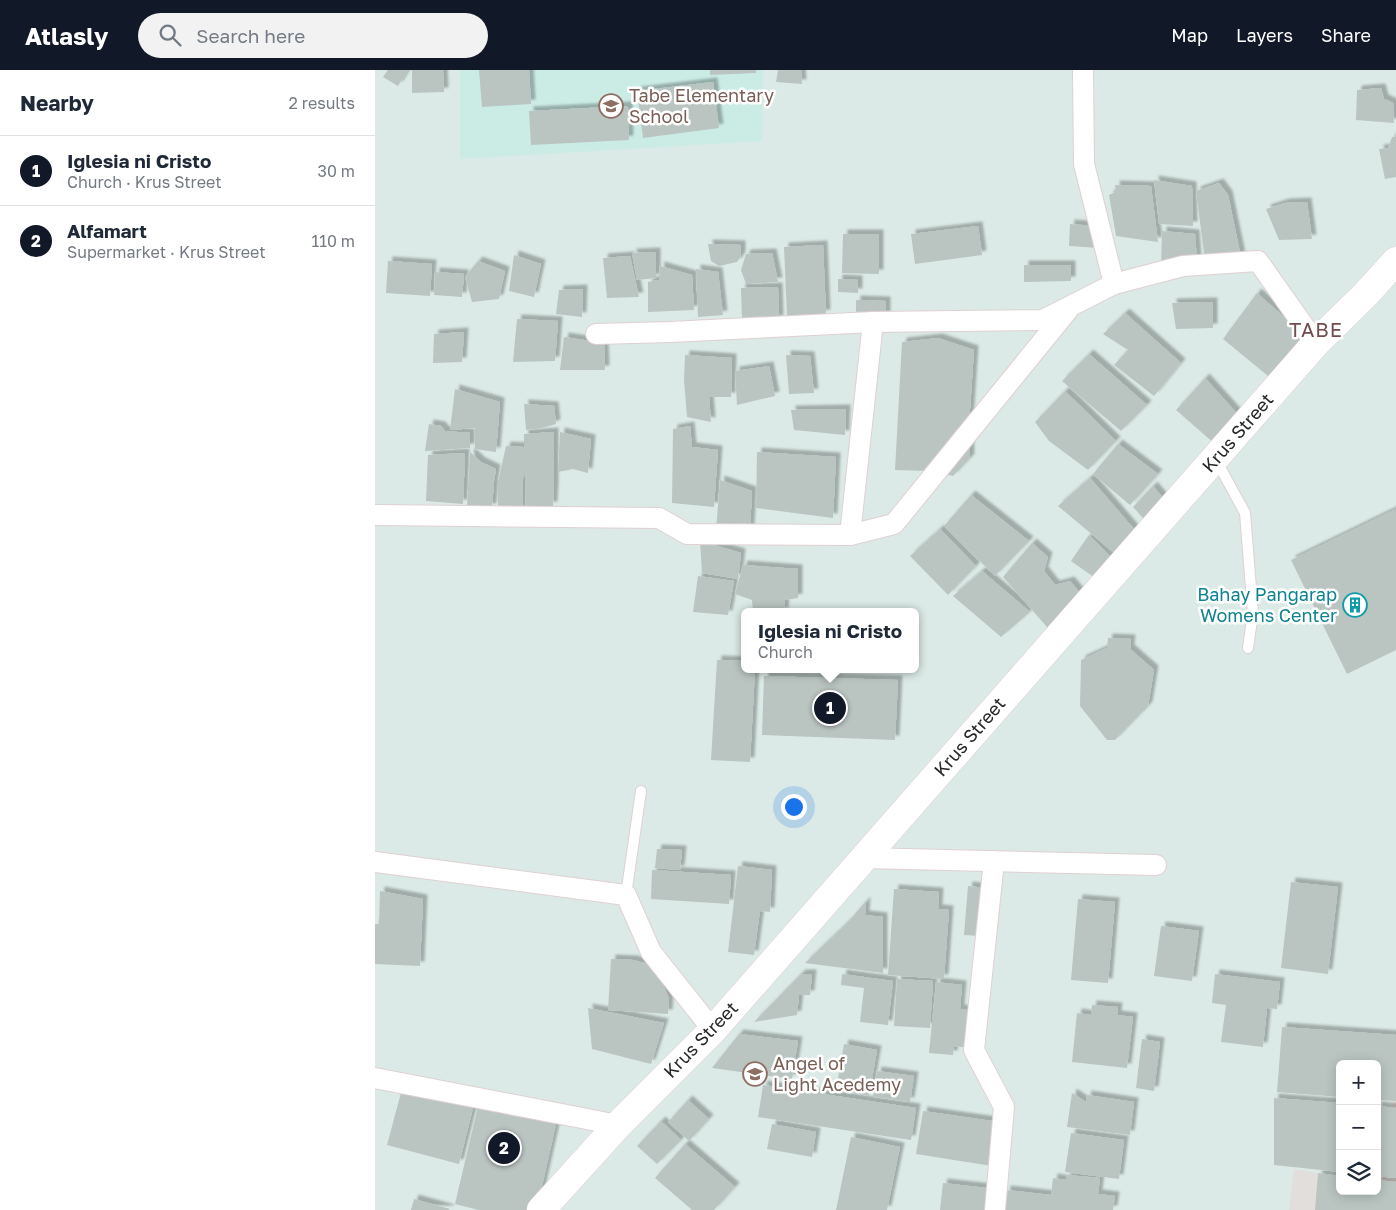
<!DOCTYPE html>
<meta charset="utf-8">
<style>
:root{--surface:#fff;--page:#f2f2f3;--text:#1f2937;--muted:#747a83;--line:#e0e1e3;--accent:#111827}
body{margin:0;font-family:"Golos Text",sans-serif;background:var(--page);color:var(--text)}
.controls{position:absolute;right:15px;bottom:15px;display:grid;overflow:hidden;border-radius:8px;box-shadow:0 2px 12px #0003}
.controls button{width:45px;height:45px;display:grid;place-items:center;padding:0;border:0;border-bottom:1px solid var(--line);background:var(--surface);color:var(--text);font:25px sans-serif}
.you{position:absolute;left:418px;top:736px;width:18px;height:18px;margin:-12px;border:4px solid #fff;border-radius:50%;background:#1a73e8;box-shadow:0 0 0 8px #1a73e833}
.badge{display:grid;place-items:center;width:32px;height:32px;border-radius:50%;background:var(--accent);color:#fff;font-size:16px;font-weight:700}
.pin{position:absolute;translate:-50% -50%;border:2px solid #fff;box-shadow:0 1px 5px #0006}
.popup{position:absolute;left:366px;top:538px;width:178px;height:65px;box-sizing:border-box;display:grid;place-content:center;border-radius:8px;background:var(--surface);filter:drop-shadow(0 1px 4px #0005);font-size:16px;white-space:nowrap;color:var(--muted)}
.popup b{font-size:19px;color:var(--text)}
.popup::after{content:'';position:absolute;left:50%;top:100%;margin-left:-10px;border:10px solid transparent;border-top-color:var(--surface)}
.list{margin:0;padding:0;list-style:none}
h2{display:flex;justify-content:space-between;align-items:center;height:65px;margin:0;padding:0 20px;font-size:21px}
h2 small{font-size:16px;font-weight:400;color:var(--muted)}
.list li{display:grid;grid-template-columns:32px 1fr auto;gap:15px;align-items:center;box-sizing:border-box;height:70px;padding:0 20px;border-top:1px solid var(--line)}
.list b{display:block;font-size:19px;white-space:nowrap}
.list p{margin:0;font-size:16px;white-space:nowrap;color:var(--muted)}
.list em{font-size:16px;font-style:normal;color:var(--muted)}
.icon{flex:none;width:28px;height:28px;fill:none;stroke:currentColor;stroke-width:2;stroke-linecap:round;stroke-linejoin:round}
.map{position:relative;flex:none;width:1021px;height:1140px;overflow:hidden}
header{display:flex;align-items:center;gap:30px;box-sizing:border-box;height:70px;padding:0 25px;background:var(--accent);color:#fff}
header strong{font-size:24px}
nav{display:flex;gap:28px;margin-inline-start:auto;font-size:18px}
.search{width:350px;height:45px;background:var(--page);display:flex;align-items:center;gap:12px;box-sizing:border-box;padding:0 18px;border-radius:28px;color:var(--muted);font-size:19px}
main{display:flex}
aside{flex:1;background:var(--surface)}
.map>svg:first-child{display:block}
.industrial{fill:#e2dedb}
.education{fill:#cbebe5}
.building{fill:#bac5c2;filter:url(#shadow)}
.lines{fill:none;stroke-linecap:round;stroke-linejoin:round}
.lane-casing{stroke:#e0d0d1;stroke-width:12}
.street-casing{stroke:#e0d0d1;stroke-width:22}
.secondary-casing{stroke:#e0d0d1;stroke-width:29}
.lane{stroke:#fff;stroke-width:10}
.street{stroke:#fff;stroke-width:20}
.secondary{stroke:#fff;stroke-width:28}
.labels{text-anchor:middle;stroke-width:5;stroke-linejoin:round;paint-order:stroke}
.education-label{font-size:18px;fill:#785e54;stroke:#fff;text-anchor:start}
.street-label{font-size:18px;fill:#282828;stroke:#fff}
.culture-label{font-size:18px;fill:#0d838f;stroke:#fff;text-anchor:end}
.quarter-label{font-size:20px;letter-spacing:1px;fill:#754c4d;stroke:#fff}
</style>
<header>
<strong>Atlasly</strong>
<div class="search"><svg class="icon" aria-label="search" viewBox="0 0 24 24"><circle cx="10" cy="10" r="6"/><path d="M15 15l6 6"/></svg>Search here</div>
<nav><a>Map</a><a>Layers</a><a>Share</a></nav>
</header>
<main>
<aside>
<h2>Nearby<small>2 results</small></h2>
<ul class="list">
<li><span class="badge">1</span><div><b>Iglesia ni Cristo</b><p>Church · Krus Street</p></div><em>30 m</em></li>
<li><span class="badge">2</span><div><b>Alfamart</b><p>Supermarket · Krus Street</p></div><em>110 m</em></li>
</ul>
</aside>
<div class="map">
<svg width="1021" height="1140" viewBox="0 0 1021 1140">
<defs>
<filter id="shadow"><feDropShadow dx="4.5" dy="-4.5" stdDeviation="1" flood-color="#0004"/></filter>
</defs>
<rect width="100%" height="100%" fill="#dbeae6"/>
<!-- industrial -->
<path class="industrial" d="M1021,1015V1140H914L919,1099L965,1107V1121H1002V1110Z"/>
<!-- education -->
<path class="education" d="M85,0H388L387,71L85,89Z"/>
<!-- building -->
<g class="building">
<path d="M13,0H33L23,16L8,7Z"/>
<path d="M37,0H68L69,22L37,23Z"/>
<path d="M104,0H154L156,34L107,37Z"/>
<path d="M335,0H381V3L335,5Z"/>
<path d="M403,0H426L427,14L401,12Z"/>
<path d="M338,12L344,58L268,68L262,21Z"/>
<path d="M1006,18L1009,29L1018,33L1019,53L981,50L982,20Z"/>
<path d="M253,36L254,70L156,75L154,41Z"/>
<path d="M1017,67H1021V107L1010,109L1004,79L1013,78Z"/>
<path d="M779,110L817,116L818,156L784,154Z"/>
<path d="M844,113L853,125L866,187L830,191L821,121Z"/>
<path d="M740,115L776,116L783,172L741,166L734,125L741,122Z"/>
<path d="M932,132L937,169L904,170L891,139L910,133Z"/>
<path d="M695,154L719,156L724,178L694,176Z"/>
<path d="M603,156L607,185L540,194L536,164Z"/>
<path d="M787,161L820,164L822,191L786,197Z"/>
<path d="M468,164H504V204L467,203Z"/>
<path d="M333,174L366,175V186L362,192L344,196L336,191Z"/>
<path d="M448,175L451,244L412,246L409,177Z"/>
<path d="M281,182V208L262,210L257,183Z"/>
<path d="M397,183L403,212L371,214L366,200L371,184Z"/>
<path d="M139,185L166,194L159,227L134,221Z"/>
<path d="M255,186L264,227L232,228L228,188Z"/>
<path d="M13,191L57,194L55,226L11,223Z"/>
<path d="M103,191L130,201L124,229L97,232L90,207Z"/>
<path d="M649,195H696V211L649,212Z"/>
<path d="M285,196L317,205L319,240L273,242V212L284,210Z"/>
<path d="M321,199L343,202L348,245L323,247Z"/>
<path d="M60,202L89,204L87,227L59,225Z"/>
<path d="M463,209L483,210V223L463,222Z"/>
<path d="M403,217L404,250L367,251L366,218Z"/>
<path d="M208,219L207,247L181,244L184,220Z"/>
<path d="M882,223L919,256L928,269L899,311L848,269Z"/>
<path d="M481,230L511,231V246L481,247Z"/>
<path d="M838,232V258L801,259L797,233Z"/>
<path d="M750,243L806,293L779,326L739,295L753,280L728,264Z"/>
<path d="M142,249L183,251L180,291L138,292Z"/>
<path d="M89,262L87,292L58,293L59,264Z"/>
<path d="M189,267L229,273L230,300H185Z"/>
<path d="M563,268L599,280L594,354L595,388L578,406L555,401L520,400L527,272Z"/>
<path d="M714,284L772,335L746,361L687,311Z"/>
<path d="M310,285L357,288L356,327H334L336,352L312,347L309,310Z"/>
<path d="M411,285L435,286L439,323L414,324Z"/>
<path d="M394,296L400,326L362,335L360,301Z"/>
<path d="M830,308L867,349L841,375L801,340Z"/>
<path d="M80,319L125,332L121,382L100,379V358L75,360Z"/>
<path d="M690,321L741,371L713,400L674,371L660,352Z"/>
<path d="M149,334L179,336L181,354L167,358L151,360Z"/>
<path d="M471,339L470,365L419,360L416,340Z"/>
<path d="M54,354L66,356L70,361L95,363V378L50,381Z"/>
<path d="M315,356L317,377L343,380L339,437L297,433L298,359Z"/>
<path d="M179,362V417L178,436H151L149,379L147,441L123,439V412L131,376L149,377V364Z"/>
<path d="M185,362L216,369L213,403L198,399L183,402Z"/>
<path d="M743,374L783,404L755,435L718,404Z"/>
<path d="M95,382L106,392L121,399L119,411L117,438L92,437Z"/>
<path d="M382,382L461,387L458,448L381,438Z"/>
<path d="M90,383L88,434L51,431L53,385Z"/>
<path d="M715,408L765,466L744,487L683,436Z"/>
<path d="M345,410L377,421L375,459L341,461Z"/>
<path d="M778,416L794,435L775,456L758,437Z"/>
<path d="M596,425L654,471L620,506L569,456Z"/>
<path d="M1021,439V580L972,604L916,490Z"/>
<path d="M565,459L601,496L573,525L535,486Z"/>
<path d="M714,465L737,488L720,508L696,491Z"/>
<path d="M325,471L366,483L363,509L327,503Z"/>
<path d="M657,473L673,487L669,501L680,515L695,511L710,529L679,565L628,507Z"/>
<path d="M368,495L423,499V528L410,530L409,542H378L377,530L360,524Z"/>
<path d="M607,501L655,542L626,567L578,526Z"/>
<path d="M323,506L359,511L353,545L318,542Z"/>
<path d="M733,568L756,569L755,579L779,600L773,636L740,670H732L705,636L706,590L732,578Z"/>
<path d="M342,590L370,591V599H380L375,692L336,690Z"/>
<path d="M389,606L523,610L520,670L387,665Z"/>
<path d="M282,779L307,780L305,800L280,798Z"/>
<path d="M363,796L397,800L395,842L385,841L379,885L353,882Z"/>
<path d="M277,800L356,805L354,834L276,829Z"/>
<path d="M916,812L963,817L953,904L906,898Z"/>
<path d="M593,816L610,818L606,866L589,865Z"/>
<path d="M519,819L564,822L563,839L574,840L569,909L513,905Z"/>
<path d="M5,821L48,829L45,896L0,894V854H4Z"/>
<path d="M703,829L740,832L733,913L696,910Z"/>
<path d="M491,831L490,845L508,847V903L430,893L475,850Z"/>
<path d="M786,856L824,861L817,911L779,906Z"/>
<path d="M236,889L258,890L273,894L285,907L294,929L293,944L233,940Z"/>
<path d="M426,904H437L435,925H424L422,945L379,952Z"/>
<path d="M467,904L518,911L513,955L485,952L489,918L466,915Z"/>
<path d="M840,904L905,912L902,939L892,938L888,977L846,972L851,935L837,933Z"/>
<path d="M522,909L558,911L555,958L519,956Z"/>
<path d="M561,912L587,915L585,939L599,941L596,978L579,976L578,985L554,983Z"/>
<path d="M717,935L743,937L742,945L758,947L752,998L697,992L702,943L716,945Z"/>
<path d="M213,938L289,953L276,994L217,979Z"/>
<path d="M907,957L1021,965V1031L1002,1030V994H965V1027L902,1022Z"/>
<path d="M364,964L423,971L417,1009L337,998Z"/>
<path d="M767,969L785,972L779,1021L761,1018Z"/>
<path d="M469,974L502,980L494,1026L461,1020Z"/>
<path d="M502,1001L539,1006L535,1032L498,1027Z"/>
<path d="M388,1015L541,1038L536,1070L383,1047Z"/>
<path d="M27,1019L98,1038L84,1094L12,1075Z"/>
<path d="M697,1023L711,1032L712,1025L759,1032L755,1065L692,1057Z"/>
<path d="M899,1028L965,1033V1102L899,1095Z"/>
<path d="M313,1030L334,1049L314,1071L293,1052Z"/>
<path d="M103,1036L181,1054L165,1125L154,1140H104L80,1134Z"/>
<path d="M1002,1036L1021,1038V1108L1002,1106Z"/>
<path d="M548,1041L624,1052L617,1096L541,1084Z"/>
<path d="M286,1051L306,1070L282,1094L262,1076Z"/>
<path d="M397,1054L441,1062L437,1087L392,1079Z"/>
<path d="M696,1063L749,1070L744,1109L690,1102Z"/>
<path d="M476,1067L525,1077L512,1140H461Z"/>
<path d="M310,1074L360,1117L339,1140H317L280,1108Z"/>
<path d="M943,1103L965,1106V1121H1002V1110L1021,1112V1140H940Z"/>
<path d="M692,1105L725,1108L723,1124L740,1126L738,1140H630L631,1120L676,1125L678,1108L691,1110Z"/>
<path d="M568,1113L612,1118L609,1140H565Z"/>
<path d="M39,1129L75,1139L74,1140H36Z"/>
</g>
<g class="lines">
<!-- lane casing -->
<g class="lane-casing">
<g id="lane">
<path d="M841,390L870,443L878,543L873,578"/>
<path d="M251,825L266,721"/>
</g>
</g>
<!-- street casing -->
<g class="street-casing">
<g id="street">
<path d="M708,0L709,94L739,214"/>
<path d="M221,264L295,262L498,252"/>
<path d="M0,445L284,448L312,464L475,465L498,252L668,250L739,214L808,196L883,191L941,273"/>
<path d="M475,465L519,454L693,240"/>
<path d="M489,788L781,795"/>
<path d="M619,791L599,980L629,1037L620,1140"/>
<path d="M0,792L251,825L276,882L338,960"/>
<path d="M0,1008L243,1055"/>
</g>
</g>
<!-- secondary casing -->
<g class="secondary-casing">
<path id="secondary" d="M166,1140L243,1055L338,960L941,273L991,224L1021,191"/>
</g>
<!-- lane -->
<use href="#lane" class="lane"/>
<!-- street -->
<use href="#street" class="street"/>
<!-- secondary -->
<use href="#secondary" class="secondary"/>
</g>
<!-- icons -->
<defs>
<g id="school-ring" transform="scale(1.25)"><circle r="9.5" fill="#fff" stroke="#8d6e63" stroke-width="1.5"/><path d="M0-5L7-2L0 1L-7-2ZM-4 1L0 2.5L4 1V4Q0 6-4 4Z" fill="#8d6e63"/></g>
<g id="building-ring" transform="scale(1.25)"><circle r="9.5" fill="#fff" stroke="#0f9aa8" stroke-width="1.5"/><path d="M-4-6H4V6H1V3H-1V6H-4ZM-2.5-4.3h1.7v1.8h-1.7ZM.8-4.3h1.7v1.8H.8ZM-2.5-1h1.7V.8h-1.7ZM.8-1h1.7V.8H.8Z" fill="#0f9aa8"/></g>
</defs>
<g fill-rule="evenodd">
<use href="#school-ring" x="236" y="36"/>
<use href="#building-ring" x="980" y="535"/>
<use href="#school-ring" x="380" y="1004"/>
</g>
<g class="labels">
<!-- education labels -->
<g class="education-label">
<text x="254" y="32">Tabe Elementary<tspan x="254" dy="21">School</tspan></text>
<text x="398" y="1000">Angel of<tspan x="398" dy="21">Light Acedemy</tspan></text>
</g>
<!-- street labels -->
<g class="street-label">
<text transform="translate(863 363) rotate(-49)" y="6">Krus Street</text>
<text transform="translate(595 667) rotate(-49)" y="6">Krus Street</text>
<text transform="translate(326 970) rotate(-46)" y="6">Krus Street</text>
</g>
<!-- culture labels -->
<g class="culture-label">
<text x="962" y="531">Bahay Pangarap<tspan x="962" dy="21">Womens Center</tspan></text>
</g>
<!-- quarter labels -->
<g class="quarter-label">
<text x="941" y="267">TABE</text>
</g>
</g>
</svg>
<div class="controls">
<button>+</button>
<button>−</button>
<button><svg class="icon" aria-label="layers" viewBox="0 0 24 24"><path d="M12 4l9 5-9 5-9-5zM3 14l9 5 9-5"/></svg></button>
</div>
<div class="you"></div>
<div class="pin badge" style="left:455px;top:638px">1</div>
<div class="popup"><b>Iglesia ni Cristo</b>Church</div>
<div class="pin badge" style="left:129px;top:1078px">2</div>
</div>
</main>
